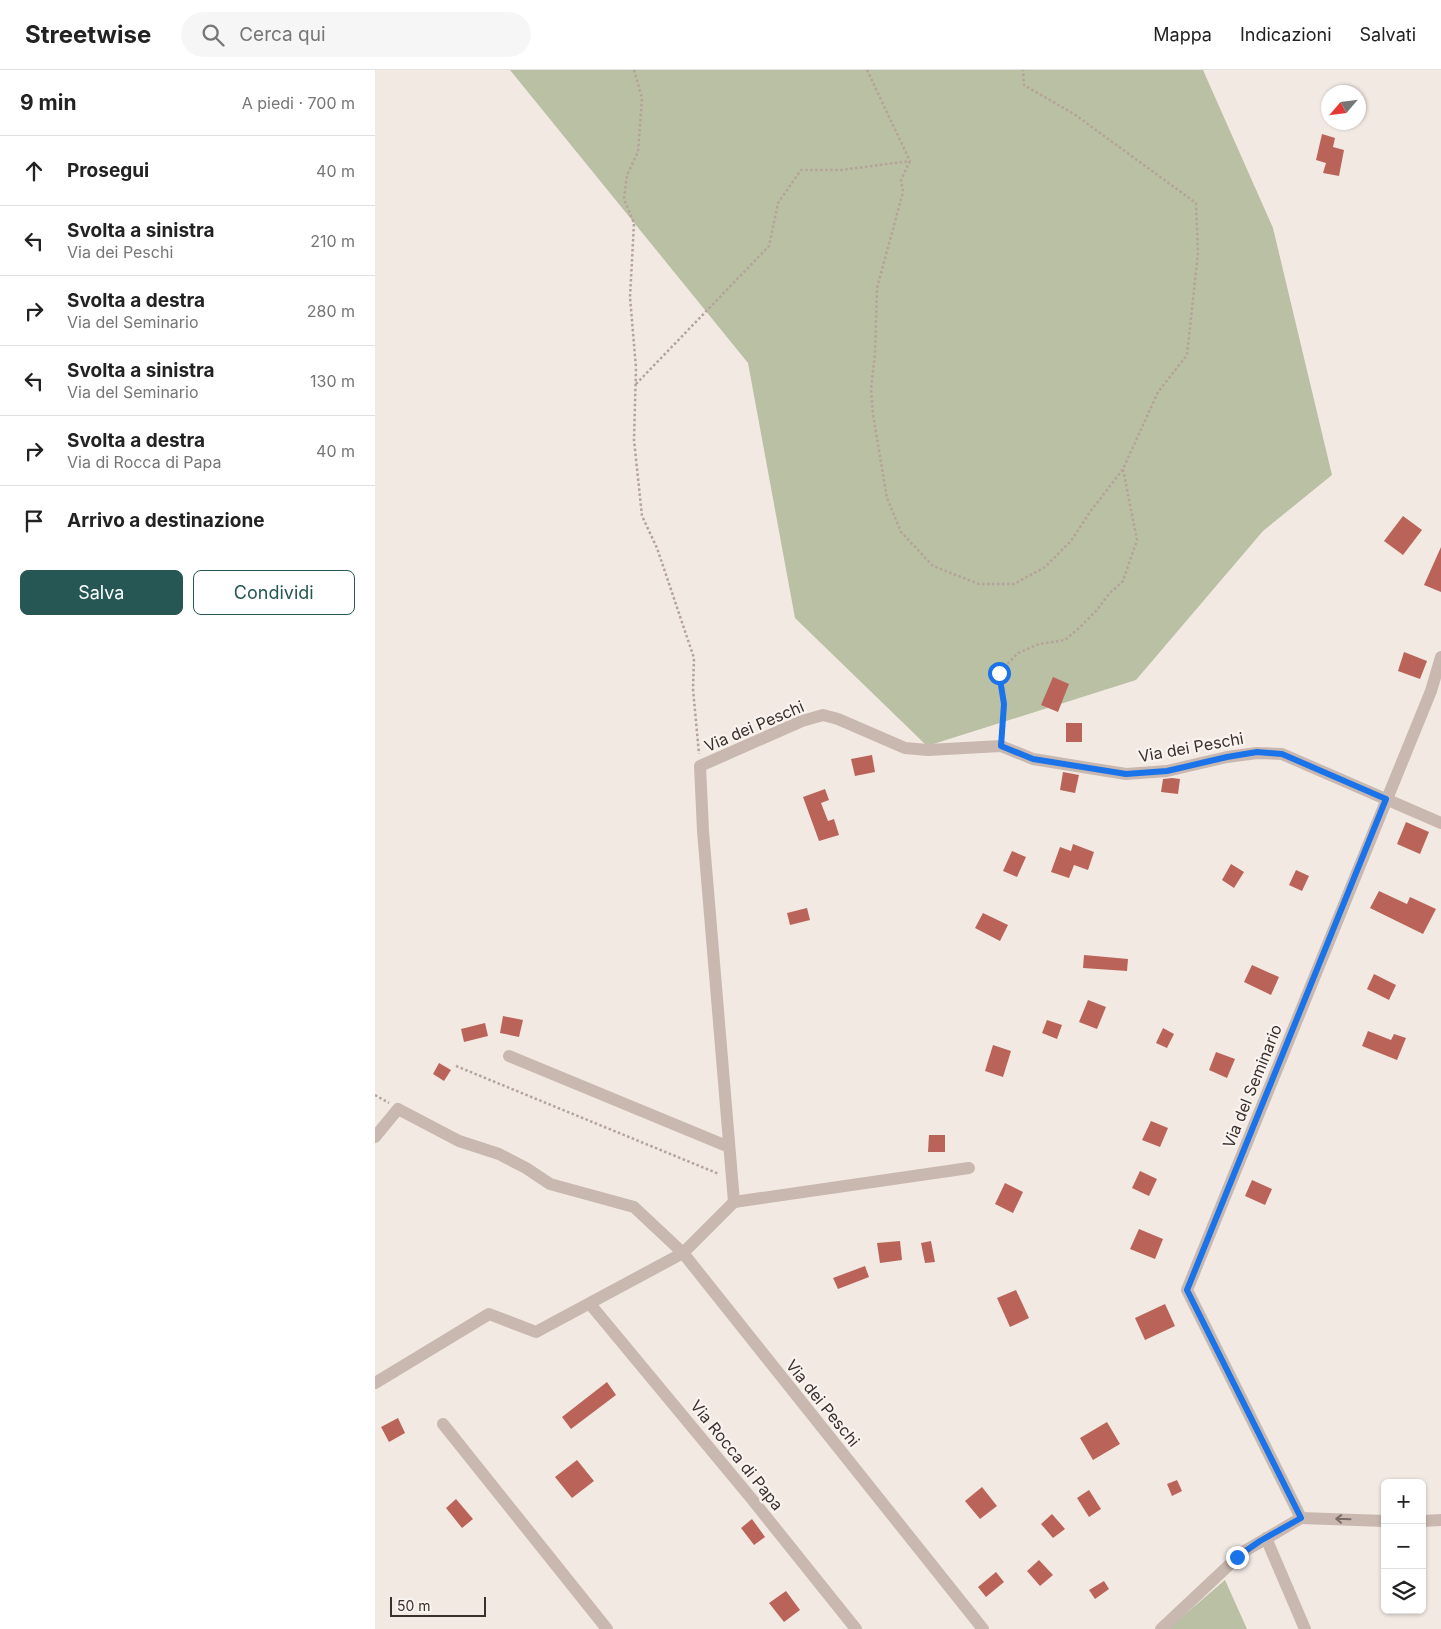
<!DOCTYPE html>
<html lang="it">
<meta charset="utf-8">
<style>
:root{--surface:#fff;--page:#f6f6f6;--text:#222;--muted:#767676;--line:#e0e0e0;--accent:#265754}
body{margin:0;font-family:Inter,sans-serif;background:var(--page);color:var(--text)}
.controls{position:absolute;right:15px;bottom:15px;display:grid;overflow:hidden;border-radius:8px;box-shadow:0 1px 4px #0004}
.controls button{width:45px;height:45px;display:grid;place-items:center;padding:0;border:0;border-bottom:1px solid var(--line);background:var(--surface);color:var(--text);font:25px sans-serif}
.compass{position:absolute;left:946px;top:15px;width:45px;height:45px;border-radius:50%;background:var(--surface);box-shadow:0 1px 4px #0004;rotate:242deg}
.scale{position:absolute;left:15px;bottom:12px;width:96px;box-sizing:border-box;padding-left:5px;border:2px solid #392f2d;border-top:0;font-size:14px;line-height:18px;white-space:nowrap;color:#392f2d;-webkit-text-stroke:4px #f9f3ef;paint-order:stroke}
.stop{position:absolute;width:15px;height:15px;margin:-11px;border:4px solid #1a73e8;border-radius:50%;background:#fff}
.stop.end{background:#1a73e8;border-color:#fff;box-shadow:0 1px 5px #0008}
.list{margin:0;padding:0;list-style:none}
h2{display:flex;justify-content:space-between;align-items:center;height:65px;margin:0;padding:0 20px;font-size:21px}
h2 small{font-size:16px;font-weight:400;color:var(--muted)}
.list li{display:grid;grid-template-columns:32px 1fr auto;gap:15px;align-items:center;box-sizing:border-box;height:70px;padding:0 20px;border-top:1px solid var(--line)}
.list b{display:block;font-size:19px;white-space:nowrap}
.list p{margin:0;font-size:16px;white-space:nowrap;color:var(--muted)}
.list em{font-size:16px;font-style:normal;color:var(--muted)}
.actions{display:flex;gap:10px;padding:15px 20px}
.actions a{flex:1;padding:11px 0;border:1px solid var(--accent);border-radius:8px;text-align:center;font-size:18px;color:var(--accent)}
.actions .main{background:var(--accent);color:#fff}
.icon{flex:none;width:28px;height:28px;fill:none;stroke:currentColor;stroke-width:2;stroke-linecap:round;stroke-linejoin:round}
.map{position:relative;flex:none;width:1066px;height:1559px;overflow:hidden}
header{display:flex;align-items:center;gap:30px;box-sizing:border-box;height:70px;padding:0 25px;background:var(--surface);border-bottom:1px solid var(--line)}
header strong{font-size:24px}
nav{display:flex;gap:28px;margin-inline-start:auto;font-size:18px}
.search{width:350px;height:45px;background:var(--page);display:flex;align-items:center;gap:12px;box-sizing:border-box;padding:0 18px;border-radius:28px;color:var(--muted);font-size:19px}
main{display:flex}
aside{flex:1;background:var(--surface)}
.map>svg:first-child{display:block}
.green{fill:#bac0a4}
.building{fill:#ba6459}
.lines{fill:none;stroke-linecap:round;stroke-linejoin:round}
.path{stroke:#b5a29a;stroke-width:2.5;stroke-dasharray:2.5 2.5;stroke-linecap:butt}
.minor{stroke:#c9b8af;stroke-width:12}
.oneway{stroke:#7a6d68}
.route{stroke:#1a73e8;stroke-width:6}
.labels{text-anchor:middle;stroke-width:4.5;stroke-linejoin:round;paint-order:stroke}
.street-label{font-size:16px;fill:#392f2d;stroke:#f9f3ef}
</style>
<header>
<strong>Streetwise</strong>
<div class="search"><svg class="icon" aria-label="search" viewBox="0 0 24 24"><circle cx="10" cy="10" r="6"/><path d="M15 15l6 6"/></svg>Cerca qui</div>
<nav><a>Mappa</a><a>Indicazioni</a><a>Salvati</a></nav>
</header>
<main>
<aside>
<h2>9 min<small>A piedi · 700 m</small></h2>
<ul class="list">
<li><svg class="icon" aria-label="ahead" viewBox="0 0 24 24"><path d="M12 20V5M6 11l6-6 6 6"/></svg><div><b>Prosegui</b></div><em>40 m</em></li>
<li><svg class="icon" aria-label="left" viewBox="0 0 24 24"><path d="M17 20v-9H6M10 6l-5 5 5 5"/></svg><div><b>Svolta a sinistra</b><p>Via dei Peschi</p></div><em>210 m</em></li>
<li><svg class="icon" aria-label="right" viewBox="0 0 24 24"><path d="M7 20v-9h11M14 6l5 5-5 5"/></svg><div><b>Svolta a destra</b><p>Via del Seminario</p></div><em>280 m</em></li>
<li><svg class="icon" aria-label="left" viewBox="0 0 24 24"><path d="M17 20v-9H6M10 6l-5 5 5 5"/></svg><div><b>Svolta a sinistra</b><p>Via del Seminario</p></div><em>130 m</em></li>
<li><svg class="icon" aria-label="right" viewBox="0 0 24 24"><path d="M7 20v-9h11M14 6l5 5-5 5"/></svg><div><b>Svolta a destra</b><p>Via di Rocca di Papa</p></div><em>40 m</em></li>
<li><svg class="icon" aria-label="arrive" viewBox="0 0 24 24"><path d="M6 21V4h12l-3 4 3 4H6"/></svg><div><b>Arrivo a destinazione</b></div></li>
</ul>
<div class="actions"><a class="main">Salva</a><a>Condividi</a></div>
</aside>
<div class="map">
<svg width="1066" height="1559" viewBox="0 0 1066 1559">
<rect width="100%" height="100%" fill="#f2e9e3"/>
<!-- green -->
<g class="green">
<path d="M135,0H828L898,158L957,405L888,461L761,610L552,676L420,548L373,293Z"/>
<path d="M850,1510L872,1559H793Z"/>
</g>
<!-- building -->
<g class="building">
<path d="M947,64L960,68L958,77L969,80L964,106L948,103L951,93L941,90Z"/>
<path d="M1028,446L1047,460L1028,485L1009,471Z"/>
<path d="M1066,477V522L1049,515Z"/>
<path d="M1029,582L1052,591L1045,609L1023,601Z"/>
<path d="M678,607L694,614L683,642L666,635Z"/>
<rect x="691" y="653" width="16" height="19"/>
<path d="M497,685L500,702L480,706L476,689Z"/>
<path d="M688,702L704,705L700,723L685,720Z"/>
<path d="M797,708L805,709L803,724L786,722L788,709Z"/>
<path d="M450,719L454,730L446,733L453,751L459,749L464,765L444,771L428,727Z"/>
<path d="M1031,752L1054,762L1045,784L1022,774Z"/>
<path d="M698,774L719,782L713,800L699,795L694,808L676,802L685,777L696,781Z"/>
<path d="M637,781L651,787L642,807L628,801Z"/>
<path d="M856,794L869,802L859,818L847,810Z"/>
<path d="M921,800L934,806L927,821L914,815Z"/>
<path d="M1004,821L1032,834L1035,827L1061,839L1048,864L995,838Z"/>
<path d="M432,838L435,850L415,855L412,843Z"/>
<path d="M608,843L633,855L625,871L600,858Z"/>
<path d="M709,885L753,889L752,901L708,898Z"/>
<path d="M877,895L904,907L896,925L869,912Z"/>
<path d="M999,904L1021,915L1014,930L992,919Z"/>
<path d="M713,930L731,937L722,959L704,952Z"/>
<path d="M128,946L148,950L144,967L125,963Z"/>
<path d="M672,950L687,955L682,969L667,963Z"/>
<path d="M110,953L113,966L89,972L86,959Z"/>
<path d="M788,958L799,964L792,978L781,973Z"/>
<path d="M993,961L1016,970L1019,964L1031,968L1022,990L987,976Z"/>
<path d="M618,975L636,981L628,1007L610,1001Z"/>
<path d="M841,982L860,989L852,1008L834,1000Z"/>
<path d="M64,993L76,1000L69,1011L58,1004Z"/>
<path d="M776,1051L793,1058L785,1077L767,1070Z"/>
<path d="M554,1065H570V1082H553Z"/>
<path d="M765,1101L782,1109L774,1126L757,1118Z"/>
<path d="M877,1110L897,1119L890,1135L870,1126Z"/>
<path d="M630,1113L648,1122L638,1143L620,1134Z"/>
<path d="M764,1159L788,1169L780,1189L755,1179Z"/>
<path d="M525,1171L527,1190L505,1193L502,1173Z"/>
<path d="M556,1171L560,1192L550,1193L546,1173Z"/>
<path d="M490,1196L494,1207L463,1219L458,1208Z"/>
<path d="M641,1220L654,1248L635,1257L622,1228Z"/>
<path d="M790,1234L800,1256L770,1270L760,1248Z"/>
<path d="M232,1312L241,1325L196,1359L187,1347Z"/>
<path d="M23,1348L30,1363L14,1372L6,1357Z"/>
<path d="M732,1352L745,1374L718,1390L705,1368Z"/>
<path d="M202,1390L219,1411L197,1428L180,1407Z"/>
<path d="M802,1410L807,1421L797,1426L792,1414Z"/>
<path d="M607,1417L622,1436L605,1449L590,1431Z"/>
<path d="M714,1420L726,1439L714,1447L702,1428Z"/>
<path d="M81,1429L98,1449L87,1458L71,1438Z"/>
<path d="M677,1444L690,1459L678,1468L666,1454Z"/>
<path d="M377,1449L390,1467L379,1475L366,1458Z"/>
<path d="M664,1490L678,1505L665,1516L652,1501Z"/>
<path d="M621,1502L629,1512L611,1527L603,1517Z"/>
<path d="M729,1511L734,1519L720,1529L714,1520Z"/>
<path d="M411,1521L425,1540L409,1552L394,1533Z"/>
</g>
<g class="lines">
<!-- path -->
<g class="path">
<path d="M259,0L267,28L263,82L252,105L249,129L259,153L255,227L261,298L259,370L267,446L282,478L319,588L318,619L324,684"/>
<path d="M492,0L535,91"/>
<path d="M535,91L526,110L528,122L502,218L500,284L496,318L498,345L512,428L526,462L558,496L604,514H639L670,497L696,471L715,442L748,399L783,322L812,285L823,183L821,133L699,44L649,15L648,0"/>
<path d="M261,314L394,176L403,133L426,100H466L535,91"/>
<path d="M627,665L629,634L624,603L643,583L664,574L690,570L704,558L721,541L734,524L748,511L762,470L748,399"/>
<path d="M81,996L344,1104"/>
<path d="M0,1025L14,1033"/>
</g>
<!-- minor -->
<g class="minor">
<path d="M134,986L354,1077"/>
<path d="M0,1067L23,1039L84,1071L124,1084L151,1098L175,1114L259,1137L308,1183L161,1262L114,1244L0,1313"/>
<path d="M359,1132L594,1098"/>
<path d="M215,1234L376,1428L481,1559"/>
<path d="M68,1354L232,1559"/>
<path d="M926,1448L812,1220L1056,621L1066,587"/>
<path d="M926,1448L1010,1451"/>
<path d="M1047,1451L1066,1450"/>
<path d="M891,1468L930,1559"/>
<path d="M608,1559L308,1183L359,1132L328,761L325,696L427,651L448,645L463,649L530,678L553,680L626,676L658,689L751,704L792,701L852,687L882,683L907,684L1066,753"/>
<path d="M786,1559L868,1482L926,1448"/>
</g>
</g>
<!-- one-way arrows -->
<defs><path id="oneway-shaft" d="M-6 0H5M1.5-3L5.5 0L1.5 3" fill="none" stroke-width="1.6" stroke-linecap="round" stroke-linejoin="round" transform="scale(1.25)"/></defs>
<use class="oneway" href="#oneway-shaft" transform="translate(968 1449) rotate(-178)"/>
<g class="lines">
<!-- route -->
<path class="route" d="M624,603L629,634L626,676L658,689L751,704L792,701L852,687L882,682L907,684L1011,729L812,1220L926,1448L885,1471L862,1487"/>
</g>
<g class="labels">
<!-- street labels -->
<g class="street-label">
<text transform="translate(379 656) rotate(-23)" y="6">Via dei Peschi</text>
<text transform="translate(816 677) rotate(-10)" y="6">Via dei Peschi</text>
<text transform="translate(877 1016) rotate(-68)" y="6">Via del Seminario</text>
<text transform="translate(448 1333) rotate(51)" y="6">Via dei Peschi</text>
<text transform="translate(362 1385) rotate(51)" y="6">Via Rocca di Papa</text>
</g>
</g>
</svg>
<div class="controls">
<button>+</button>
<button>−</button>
<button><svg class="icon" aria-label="layers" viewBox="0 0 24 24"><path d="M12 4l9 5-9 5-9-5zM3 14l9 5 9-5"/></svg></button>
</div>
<svg class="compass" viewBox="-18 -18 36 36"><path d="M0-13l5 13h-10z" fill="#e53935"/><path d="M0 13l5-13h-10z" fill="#767676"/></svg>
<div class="scale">50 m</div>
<div class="stop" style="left:624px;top:603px"></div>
<div class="stop end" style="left:862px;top:1487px"></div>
</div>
</main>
